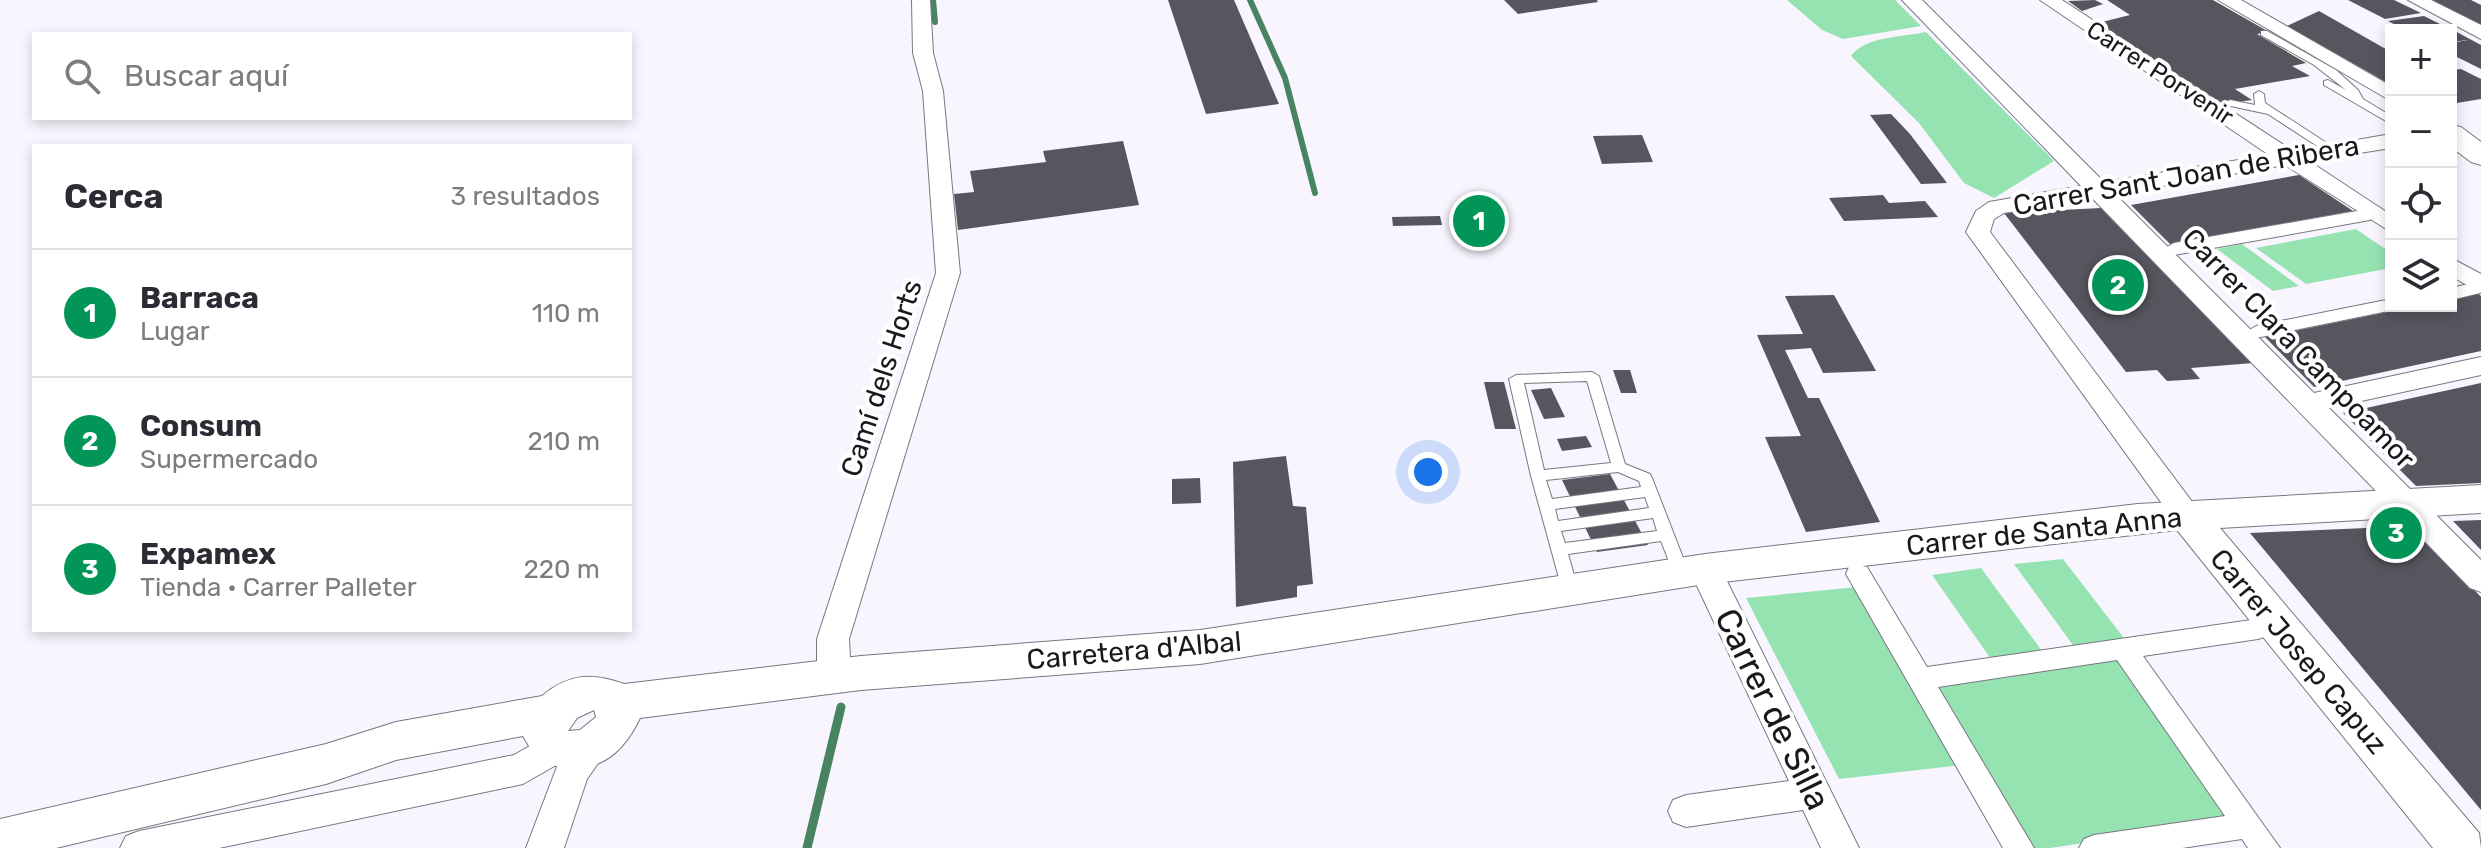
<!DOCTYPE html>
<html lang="es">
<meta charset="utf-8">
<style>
:root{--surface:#fff;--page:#f7f7f7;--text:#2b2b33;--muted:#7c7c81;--line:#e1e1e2;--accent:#019657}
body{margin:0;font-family:Rubik,sans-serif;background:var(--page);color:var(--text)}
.controls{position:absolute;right:24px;top:24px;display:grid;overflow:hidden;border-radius:0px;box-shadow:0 4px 12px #0003}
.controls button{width:72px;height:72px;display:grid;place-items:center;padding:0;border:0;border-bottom:2px solid var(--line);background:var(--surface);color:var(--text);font:40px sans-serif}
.you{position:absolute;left:1428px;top:472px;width:28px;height:28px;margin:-20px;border:6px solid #fff;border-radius:50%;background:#1a73e8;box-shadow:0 0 0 12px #1a73e833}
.badge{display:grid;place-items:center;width:52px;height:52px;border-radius:50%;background:var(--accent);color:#fff;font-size:26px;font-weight:700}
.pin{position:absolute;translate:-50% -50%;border:4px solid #fff;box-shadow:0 2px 8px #0006}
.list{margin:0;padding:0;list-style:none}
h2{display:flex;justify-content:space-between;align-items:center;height:104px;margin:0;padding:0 32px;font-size:34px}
h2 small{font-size:26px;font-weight:400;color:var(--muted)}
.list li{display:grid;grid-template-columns:52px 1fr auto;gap:24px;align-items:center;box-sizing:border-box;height:128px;padding:0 32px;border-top:2px solid var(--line)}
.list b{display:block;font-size:30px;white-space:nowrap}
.list p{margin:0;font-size:26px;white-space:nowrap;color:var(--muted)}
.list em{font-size:26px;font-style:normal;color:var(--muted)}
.icon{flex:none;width:44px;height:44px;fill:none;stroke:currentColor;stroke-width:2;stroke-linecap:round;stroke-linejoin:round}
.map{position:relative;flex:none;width:2481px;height:848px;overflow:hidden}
.search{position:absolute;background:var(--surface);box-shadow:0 4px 12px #0003;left:32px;top:32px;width:600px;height:88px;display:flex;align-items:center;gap:20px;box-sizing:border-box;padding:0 28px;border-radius:0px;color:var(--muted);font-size:30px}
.panel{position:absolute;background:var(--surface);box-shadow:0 4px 12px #0003;left:32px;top:144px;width:600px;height:488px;border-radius:0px}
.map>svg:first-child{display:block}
.green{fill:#96e3b2}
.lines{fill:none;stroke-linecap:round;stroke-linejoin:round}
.stream-far1{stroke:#488461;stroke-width:6}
.stream{stroke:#488461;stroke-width:9}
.building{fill:#57555e}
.service-casing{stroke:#797680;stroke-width:2}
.pedestrian-casing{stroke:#797680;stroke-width:2}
.minor-casing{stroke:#797680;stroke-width:2}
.tertiary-casing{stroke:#797680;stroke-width:2}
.service{fill:#fff;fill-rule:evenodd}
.pedestrian{fill:#fff;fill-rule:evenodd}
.minor{fill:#fff;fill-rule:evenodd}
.tertiary{fill:#fff;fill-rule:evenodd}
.labels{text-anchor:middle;stroke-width:8;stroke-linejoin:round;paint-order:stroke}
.far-street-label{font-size:24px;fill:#19181c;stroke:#fff}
.street-label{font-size:28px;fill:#19181c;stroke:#fff}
.near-street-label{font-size:34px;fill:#19181c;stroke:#fff}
</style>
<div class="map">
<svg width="2481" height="848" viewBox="0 0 2481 848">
<rect width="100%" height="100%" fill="#f8f5fe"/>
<!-- green -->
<g class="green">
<path d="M1787,0H1895L1921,26L1843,39L1822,30Z"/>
<path d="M1926,32L2054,161L1994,198L1964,183L1919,123L1851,56C1865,36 1904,37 1926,32Z"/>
<path d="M2356,229L2391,253V268L2306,284L2256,248Z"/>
<path d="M2242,244L2299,286L2273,291L2217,249Z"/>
<path d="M2063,559L2127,642L2075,648L2014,564Z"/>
<path d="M1981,568L2045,655L1993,662L1932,575Z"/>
<path d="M1857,587L1962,765L1839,779L1746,598Z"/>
<path d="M2121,656L2240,820L2050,848H2028L1930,683Z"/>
</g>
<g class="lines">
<!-- stream-far1 -->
<g class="stream-far1">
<path d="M933,0L935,22"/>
<path d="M1250,0L1285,78L1315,193"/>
</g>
<!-- stream -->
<path class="stream" d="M807,848L841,707"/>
</g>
<!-- building -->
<g class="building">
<path d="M1168,0H1234L1279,104L1206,114Z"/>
<path d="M1504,0H1597L1598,2L1518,14Z"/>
<path d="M2095,0L2103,4L2082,11L2068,1Z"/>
<path d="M2107,0H2213L2269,32L2257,34L2306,63L2292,66L2310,76L2235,89L2252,100L2223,104L2098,23L2130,15Z"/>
<path d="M2348,0H2394L2421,13L2385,19Z"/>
<path d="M2424,0H2471L2481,5V29Z"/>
<path d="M2319,11L2391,52V85L2287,26Z"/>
<path d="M2424,16L2444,26L2405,30L2388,21Z"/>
<path d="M2451,29L2481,45V69L2451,54V43L2468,40L2451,42Z"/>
<path d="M2461,69L2481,79V99L2451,104V70Z"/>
<path d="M1891,114L1910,134L1947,183L1921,184L1870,115Z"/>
<path d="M1642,135L1653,162L1602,164L1593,136Z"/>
<path d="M1123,141L1139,205L958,230L954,194L974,192L970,171L1046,162L1043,151Z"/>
<path d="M2299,175L2353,211L2170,244L2131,205Z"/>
<path d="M1883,195L1889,203L1925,201L1938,217L1844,221L1829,198Z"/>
<path d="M2101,208L2253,363L2191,368L2200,379L2184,380L2167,381L2157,370L2126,372L2004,213Z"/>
<path d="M1491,215L1496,225L1466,226L1463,216Z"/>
<path d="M1440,216L1442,225L1393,226L1392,217Z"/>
<path d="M2478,293L2481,296V351L2314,387L2265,337L2416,306H2451V299Z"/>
<path d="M1834,295L1876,371L1823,373L1811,348L1785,350L1808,398H1819L1880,522L1806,532L1765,437L1801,436L1757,335L1803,334L1785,296Z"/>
<path d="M1613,370H1630L1637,393H1621Z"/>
<path d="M1484,382H1504L1516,429H1495Z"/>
<path d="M2481,383V483L2416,486L2343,413Z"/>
<path d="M1551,388L1565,417L1544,419L1531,390Z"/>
<path d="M1586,436L1592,447L1562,451L1557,439Z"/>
<path d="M1286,456L1293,506L1306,507L1313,584L1297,586V597L1236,607L1233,462Z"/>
<path d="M1610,474L1648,545L1597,552L1562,480Z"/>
<path d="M1200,478L1201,503L1172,504V479Z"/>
<path d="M2481,520V550L2453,521Z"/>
<path d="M2412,526L2481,597V810L2250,533Z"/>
</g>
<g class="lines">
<!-- service casing -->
<g class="service-casing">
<g id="service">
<path d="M2261,31H2267L2336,70L2358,90L2363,99L2391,116V124L2324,85V81L2328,80L2346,90L2314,65L2261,35Z"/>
<path d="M2259,91L2264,94L2265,103L2336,149V153H2328L2268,114L2226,105L2225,103L2230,100L2255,105L2254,94Z"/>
<path d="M1592,372L1599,376L1625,464L1650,474L1652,478L1689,573L1687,577H1675L1661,541L1568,554L1578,589L1576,593L1570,595L1564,593L1562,589L1531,476L1509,379L1516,375ZM1587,381L1611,463L1544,470L1524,383ZM1618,472L1639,481L1641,487L1552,499L1546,480ZM1645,497L1649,508L1558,521L1555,509ZM1653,518L1657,531L1565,543L1561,531Z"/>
</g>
</g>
<!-- pedestrian casing -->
<g class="pedestrian-casing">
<g id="pedestrian">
<path d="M2363,210L2372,216L2370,220L2174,255L2164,249L2174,243Z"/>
<path d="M2473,283L2481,286L2480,293L2451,300V288Z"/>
<path d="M2391,299V306H2400L2398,309L2256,338L2246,332L2256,326Z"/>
<path d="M1858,565L1867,567L1927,667L2258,619L2267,622L2271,629L2267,636L2258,639L2143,656L2280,848H2248L2242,839L2182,848H2079L2084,839L2094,835L2225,816L2117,660L1938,687L2034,848H2003L1846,574L1849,567Z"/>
</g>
</g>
<!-- minor casing -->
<g class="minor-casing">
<g id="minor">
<path d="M912,0H930L933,53L943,91L960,273L849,639L851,676L846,686L834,690L822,686L817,676V639L936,273L923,91L913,53Z"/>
<path d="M1902,0H1922L2104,182L2269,155L2040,0H2062L2293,151L2391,134V148L2309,161L2391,215V232L2285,165L2115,194L2314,393L2481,357V375L2329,408L2481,560V592L2470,588L2092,198L2004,213L1994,219L1990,232L2202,515L2198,523L2187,526L2176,523L1966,232L1976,211L1989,202L2081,186Z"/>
<path d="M2218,0H2241L2391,86V101Z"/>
<path d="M2408,0H2431L2481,25V39Z"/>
<path d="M2451,258L2481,274V293L2451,276Z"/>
<path d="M1705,557L1716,561L1721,569L1859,848H1821L1803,810L1686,827L1673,822L1668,811L1673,800L1686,795L1789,781L1689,569L1694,561Z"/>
<path d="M593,731L605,735L610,746L587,779L564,848H526L558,764L523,784L219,848H120L126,836L139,831L514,755L554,732L566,736L571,746L581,735Z"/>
</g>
</g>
<!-- tertiary casing -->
<g class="tertiary-casing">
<g id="tertiary">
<path d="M2451,125L2461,127L2481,142V165L2471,162L2451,147Z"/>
<path d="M2481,485V513L2220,528L2479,833L2481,848H2433L2177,530L1705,584L1200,664L861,690L640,718C618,764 587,778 538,761L523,736L396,760L326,784L56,848H0V819L326,744L396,722L542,696C569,673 593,673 624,684L861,656L1200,630L1705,554L2138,504ZM594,710L596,717L580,730L568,731L577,718Z"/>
</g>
</g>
<!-- service -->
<use href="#service" class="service"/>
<!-- pedestrian -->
<use href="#pedestrian" class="pedestrian"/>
<!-- minor -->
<use href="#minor" class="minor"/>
<!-- tertiary -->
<use href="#tertiary" class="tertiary"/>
</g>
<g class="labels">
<!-- far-street labels -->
<g class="far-street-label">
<text transform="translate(2160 73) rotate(33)" y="8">Carrer Porvenir</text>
</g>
<!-- street labels -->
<g class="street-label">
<text transform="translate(2186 175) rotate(-10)" y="10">Carrer Sant Joan de Ribera</text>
<text transform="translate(2299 348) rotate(46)" y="10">Carrer Clara Campoamor</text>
<text transform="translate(881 378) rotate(-72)" y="10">Camí dels Horts</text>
<text transform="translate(2044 531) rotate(-6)" y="10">Carrer de Santa Anna</text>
<text transform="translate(1134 650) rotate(-5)" y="10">Carretera d'Albal</text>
<text transform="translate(2299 651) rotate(50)" y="10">Carrer Josep Capuz</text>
</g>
<!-- near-street labels -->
<g class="near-street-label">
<text transform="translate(1773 709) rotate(64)" y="12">Carrer de Silla</text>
</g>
</g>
</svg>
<div class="controls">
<button>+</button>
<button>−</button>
<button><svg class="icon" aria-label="locate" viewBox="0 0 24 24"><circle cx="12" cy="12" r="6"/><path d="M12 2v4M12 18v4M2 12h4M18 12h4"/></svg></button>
<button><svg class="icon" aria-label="layers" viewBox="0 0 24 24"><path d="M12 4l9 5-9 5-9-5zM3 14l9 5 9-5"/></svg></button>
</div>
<div class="you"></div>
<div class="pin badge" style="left:1479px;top:221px">1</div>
<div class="pin badge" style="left:2118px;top:285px">2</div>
<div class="pin badge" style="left:2396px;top:533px">3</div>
<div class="search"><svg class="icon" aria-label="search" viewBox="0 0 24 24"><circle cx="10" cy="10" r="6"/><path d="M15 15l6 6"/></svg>Buscar aquí</div>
<section class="panel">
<h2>Cerca<small>3 resultados</small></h2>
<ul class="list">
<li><span class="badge">1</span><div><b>Barraca</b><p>Lugar</p></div><em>110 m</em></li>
<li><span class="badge">2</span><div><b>Consum</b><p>Supermercado</p></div><em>210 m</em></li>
<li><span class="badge">3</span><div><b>Expamex</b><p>Tienda · Carrer Palleter</p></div><em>220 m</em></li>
</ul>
</section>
</div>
